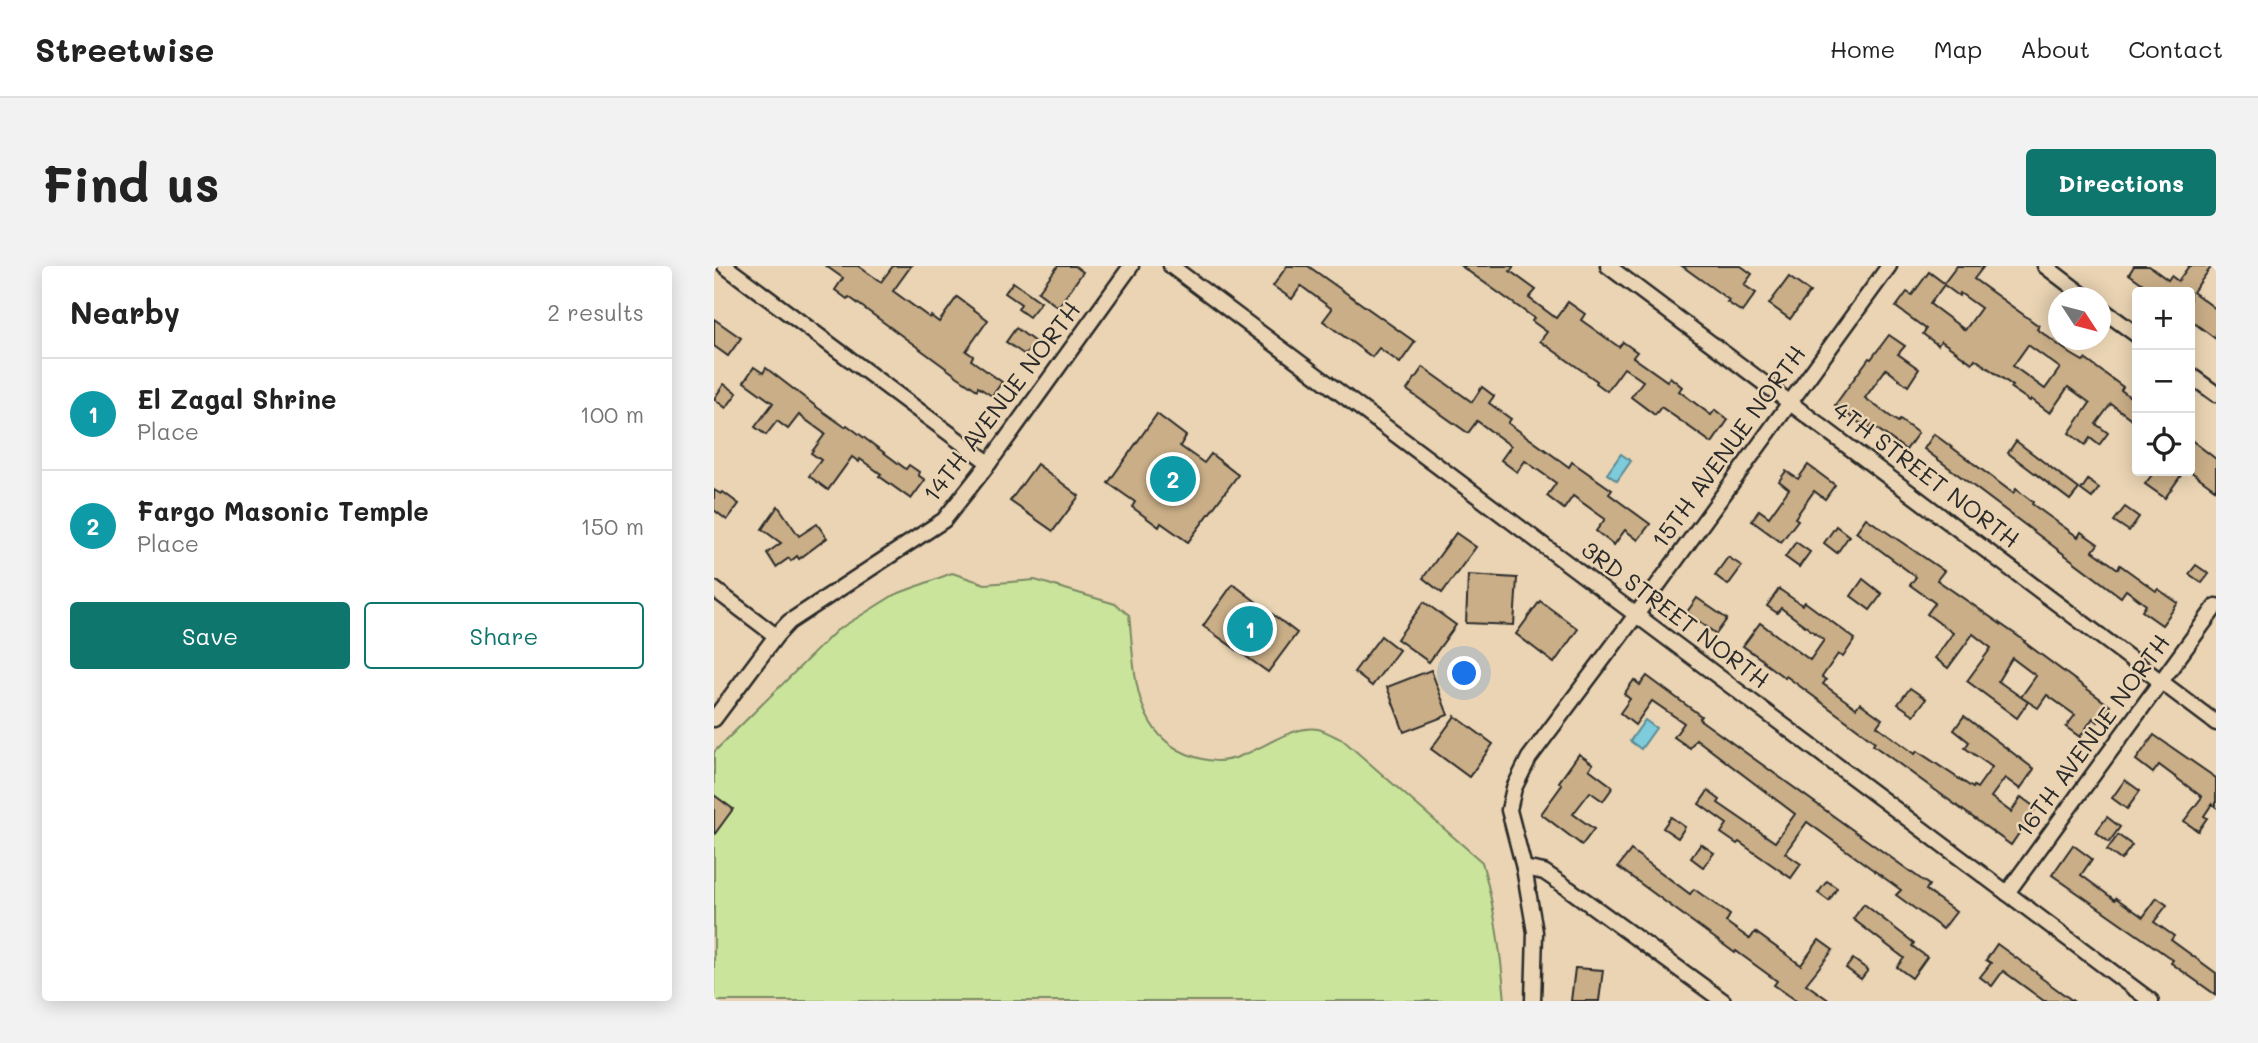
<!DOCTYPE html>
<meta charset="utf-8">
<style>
:root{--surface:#fff;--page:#f2f2f2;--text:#222;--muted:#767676;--line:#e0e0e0;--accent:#0f766e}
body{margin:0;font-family:Mali,sans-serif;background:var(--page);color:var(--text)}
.controls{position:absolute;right:21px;top:21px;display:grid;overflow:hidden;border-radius:7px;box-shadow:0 4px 18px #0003}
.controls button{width:63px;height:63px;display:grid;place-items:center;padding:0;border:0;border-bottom:2px solid var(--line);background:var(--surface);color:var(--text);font:35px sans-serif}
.compass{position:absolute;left:1334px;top:21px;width:63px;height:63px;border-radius:50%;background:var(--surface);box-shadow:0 4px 18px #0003;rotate:126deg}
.you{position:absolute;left:751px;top:408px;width:24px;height:24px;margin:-18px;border:5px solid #fff;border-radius:50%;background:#1a73e8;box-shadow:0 0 0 10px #1a73e833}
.badge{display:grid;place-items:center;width:46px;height:46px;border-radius:50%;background:var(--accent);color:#fff;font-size:23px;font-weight:700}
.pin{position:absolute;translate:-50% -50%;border:4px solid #fff;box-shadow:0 2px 7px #0006}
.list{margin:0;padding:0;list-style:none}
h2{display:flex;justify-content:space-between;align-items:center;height:91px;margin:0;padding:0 28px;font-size:30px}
h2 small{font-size:23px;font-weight:400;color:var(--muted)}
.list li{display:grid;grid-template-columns:46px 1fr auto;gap:21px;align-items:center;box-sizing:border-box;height:112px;padding:0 28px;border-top:2px solid var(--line)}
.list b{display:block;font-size:26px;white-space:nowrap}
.list p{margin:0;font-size:23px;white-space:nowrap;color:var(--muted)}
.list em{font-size:23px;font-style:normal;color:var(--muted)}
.actions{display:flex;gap:14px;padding:21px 28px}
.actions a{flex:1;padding:16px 0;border:2px solid var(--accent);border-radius:7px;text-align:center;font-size:24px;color:var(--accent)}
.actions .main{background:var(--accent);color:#fff}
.icon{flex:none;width:38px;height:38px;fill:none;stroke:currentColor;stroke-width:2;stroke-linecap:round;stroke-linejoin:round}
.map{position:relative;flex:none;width:1502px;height:735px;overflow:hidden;border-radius:7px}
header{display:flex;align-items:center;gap:42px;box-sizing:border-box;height:98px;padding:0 35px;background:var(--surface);border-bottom:2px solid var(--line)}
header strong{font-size:33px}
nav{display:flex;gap:38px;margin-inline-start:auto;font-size:24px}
.intro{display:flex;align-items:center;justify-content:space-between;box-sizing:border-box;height:168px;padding:0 42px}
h1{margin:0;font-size:49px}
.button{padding:18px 32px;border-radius:7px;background:var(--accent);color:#fff;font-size:24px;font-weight:700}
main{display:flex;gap:42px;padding:0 42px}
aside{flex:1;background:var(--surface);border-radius:7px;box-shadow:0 4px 18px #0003}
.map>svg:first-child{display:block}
.green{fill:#cae59b;stroke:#7a8863;stroke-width:2}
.water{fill:#7dcbdb;stroke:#5c8b95;stroke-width:2}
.building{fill:#c9ae87;stroke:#2b2b2b;stroke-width:2;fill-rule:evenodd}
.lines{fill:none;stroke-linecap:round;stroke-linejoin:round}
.street-casing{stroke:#2b2b2b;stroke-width:19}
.street{stroke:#ead4b3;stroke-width:14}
.labels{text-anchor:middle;stroke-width:5;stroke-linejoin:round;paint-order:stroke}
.street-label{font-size:24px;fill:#2b2b2b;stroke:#ead4b3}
</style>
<header>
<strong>Streetwise</strong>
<nav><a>Home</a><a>Map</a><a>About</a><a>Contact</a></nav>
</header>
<div class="intro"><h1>Find us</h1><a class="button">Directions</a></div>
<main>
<aside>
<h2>Nearby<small>2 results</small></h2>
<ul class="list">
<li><span class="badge" style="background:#0f9aa8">1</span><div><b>El Zagal Shrine</b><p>Place</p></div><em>100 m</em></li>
<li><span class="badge" style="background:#0f9aa8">2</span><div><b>Fargo Masonic Temple</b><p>Place</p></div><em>150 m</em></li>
</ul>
<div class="actions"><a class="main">Save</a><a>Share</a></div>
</aside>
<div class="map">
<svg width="1502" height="735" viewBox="0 0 1502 735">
<rect width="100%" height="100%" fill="#ead4b3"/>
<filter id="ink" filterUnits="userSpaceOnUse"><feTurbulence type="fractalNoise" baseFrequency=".0143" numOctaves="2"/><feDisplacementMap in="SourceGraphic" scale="14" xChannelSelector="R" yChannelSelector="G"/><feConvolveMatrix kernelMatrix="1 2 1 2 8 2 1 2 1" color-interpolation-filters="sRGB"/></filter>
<g filter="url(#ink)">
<!-- green -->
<path class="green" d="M238,307L271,318L321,314L401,338L415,349C421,400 417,465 473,488C493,496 509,498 529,489C551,481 580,459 604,463C612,465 621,471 629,474L768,596C781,641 787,689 791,735H0V486L122,365L180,329Z"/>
<!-- water -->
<g class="water">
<path d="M907,188L917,195L903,215L893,208Z"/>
<path d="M931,454L942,462L927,483L916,475Z"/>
</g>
<!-- building -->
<g class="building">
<path d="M112,0H144L167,16L179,0H197L179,25L216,52L217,50L225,56L243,31L274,54L252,85L259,90L257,94L288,116L278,130L264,121L263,124L244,111L135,31L133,33L121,24L129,12Z"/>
<path d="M344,0H361L369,6L344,41L324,26Z"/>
<path d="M573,0H594L701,76L686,97L665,82L658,91L609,55L618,43L587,20L578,33L559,20Z"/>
<path d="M747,0H800L796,5L822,24L815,32L842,52L854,36L871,48L867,54L905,81L909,76L923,86L919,91L953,115L956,111L968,121L965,125L997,149L1001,144L1014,154L998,177L947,141L941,149L917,131L929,115L910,102L893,125L882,117L883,115L826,75L833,66L818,55L820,52Z"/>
<path d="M968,0H1027L1038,8L1030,19L1042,27L1028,46L1013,36L1015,34Z"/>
<path d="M1243,0H1270L1260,13L1325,60L1323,63L1357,88L1369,95L1371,93L1409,121L1407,124L1423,136V157L1397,138L1382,158L1394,167L1385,179L1376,172L1371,179L1355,167L1376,137L1354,121L1336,147L1317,133L1316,135L1297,122L1299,120L1261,93L1258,97L1227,75L1224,79L1209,68L1212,63L1182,41L1193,26L1198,29L1215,6L1230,17ZM1230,19L1245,30L1246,27L1267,42L1251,64L1216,38ZM1314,79L1346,102L1331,123L1299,100Z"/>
<path d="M1420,0H1435L1454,14L1457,10L1464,15L1475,0H1498L1479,26L1502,43V73L1476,54V26H1440L1415,8Z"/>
<path d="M1075,11L1096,26L1076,53L1055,38Z"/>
<path d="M299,16L327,36L315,51L304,43L307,38L291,27Z"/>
<path d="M0,53L27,72L14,90L0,80Z"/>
<path d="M302,62L321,76L311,89L292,76Z"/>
<path d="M1175,69L1191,80L1184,88L1205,103L1194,120L1172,103L1151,132L1184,156L1186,154L1204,167L1192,184L1158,159L1155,164L1121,139L1155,92L1157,93Z"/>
<path d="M40,101L49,107L52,102L104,142L131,161L133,159L192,203L195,199L205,206L204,209L211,214L197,233L165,210L167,208L146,193L145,196L138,191L114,224L95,210L107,194L97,187L111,168L85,149L74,163L63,155L52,169L41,161L59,137L30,116Z"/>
<path d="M709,101L758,136L768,121L780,130L775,137L797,153L794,157L855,201L858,196L898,224L895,228L936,258L924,274L911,264L900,279L882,265L891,253L859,230L850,243L833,230L842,217L811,195L803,206L787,194L797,180L763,155L754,167L693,124Z"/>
<path d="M10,118L23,127L12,142L0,133Z"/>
<path d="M443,148L472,170L466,180L490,197L497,188L524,209L474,276L447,257L445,261L418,241L421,236L394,217Z"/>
<path d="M1220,168L1299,227L1302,223L1319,236L1318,238L1364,271L1367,266L1384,278L1379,285L1404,303L1406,299L1442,325L1444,323L1464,337L1448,359L1428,345L1432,339L1412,324L1407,331L1210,183Z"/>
<path d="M1476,173L1502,193V224L1476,205Z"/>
<path d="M1302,175L1365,223L1356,234L1294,187Z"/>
<path d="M323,198L365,230L339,265L296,235Z"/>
<path d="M1094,199L1121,219L1111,233L1100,225L1081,252L1084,254L1067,276L1038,255L1045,244L1055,251L1075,223L1065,215L1072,205L1084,213Z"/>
<path d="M1441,205H1470L1451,232L1431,218Z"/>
<path d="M1374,214L1385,222L1378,232L1367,224Z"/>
<path d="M0,224L7,228L9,226L25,238L13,254L0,244Z"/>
<path d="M64,240L85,270L103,258L113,272L85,293L83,290L77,295L75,292L62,301L53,287L67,277L48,263Z"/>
<path d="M1411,241L1425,251L1415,265L1400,255Z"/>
<path d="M1152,252L1230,305L1223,314L1311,375L1310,376L1396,440L1384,456L1379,452L1366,471L1352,461L1361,449L1333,429L1324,442L1307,431L1322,410L1298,392L1284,415L1314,436L1303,452L1253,415L1277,382L1259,368L1234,402L1221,392L1239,367L1213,348L1221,337L1196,319L1202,311L1142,266Z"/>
<path d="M1122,260L1135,270L1123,287L1110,277Z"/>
<path d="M742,267L762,281L728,327L709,312Z"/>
<path d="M1082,276L1096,286L1085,301L1071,291Z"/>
<path d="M1014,291L1028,300L1014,319L1001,309Z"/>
<path d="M1482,299L1495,308L1488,317L1475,308Z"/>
<path d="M754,309L803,312L800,359L752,357Z"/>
<path d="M1149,313L1168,328L1156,344L1137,330Z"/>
<path d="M519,318L583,367L554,406L489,360Z"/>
<path d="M1065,323L1088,339L1091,336L1141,373L1129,391L1124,388L1108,411L1112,414L1109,418L1142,442L1146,437L1168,453L1163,460L1201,488L1203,485L1259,522L1260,520L1263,522L1278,501L1251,482L1255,476L1240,464L1250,450L1320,503L1306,523L1291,512L1277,531L1297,546L1307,531L1322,542L1297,579L1159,479L1161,476L1072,410L1071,412L1049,396L1050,395L1029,380L1046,357L1096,394L1110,374L1067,342L1063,347L1053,340Z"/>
<path d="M983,332L1013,353L1002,368L973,346Z"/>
<path d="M826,335L864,363L840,397L802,368Z"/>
<path d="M710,336L742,359L715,396L683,373Z"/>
<path d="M667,370L685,384L658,420L640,406Z"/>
<path d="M717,404L734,449L690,466L673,421Z"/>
<path d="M933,410L987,450L985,453L1215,619L1212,624L1242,646L1229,663L1182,629L1187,624L1093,556L1071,587L1087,598L1077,612L1025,576L1023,578L1007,567L1013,558L985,538L994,525L1006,534L1004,537L1061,576L1081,548L982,473L976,482L960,471L970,457L938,435L921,459L906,447L916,433L910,428L920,414L926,419Z"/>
<path d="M1196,422L1212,433L1200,449L1184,438Z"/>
<path d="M741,450L779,478L755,511L717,483Z"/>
<path d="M1440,469L1502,512V541L1498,538L1490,550L1493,552L1484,565L1470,555L1488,531L1445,499L1439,507L1422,494Z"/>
<path d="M865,488L879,498L875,503L899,521L889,535L876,526L859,548L880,563L868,579L827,548L848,519L845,516Z"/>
<path d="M1411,514L1426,525L1413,543L1398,532Z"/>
<path d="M0,529L19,543L0,569Z"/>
<path d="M957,551L971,561L964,572L949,562Z"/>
<path d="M1393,551L1406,561L1395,576L1382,566Z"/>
<path d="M1404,569L1418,579L1407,594L1393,584Z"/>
<path d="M987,578L1000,587L989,601L977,592Z"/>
<path d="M1359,579L1378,593L1367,609L1401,634L1402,632L1429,651L1443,632L1453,639L1440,656L1460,670L1457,674L1502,707V729L1457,697L1459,694L1338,609Z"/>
<path d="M917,584L976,628L980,623L1016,649L1012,656L1036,673L1041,666L1087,699L1105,674L1119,684L1092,718L1116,735H1083L1060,719L1063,715L1022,685L1021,687L904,601Z"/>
<path d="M1113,615L1123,622L1115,635L1104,627Z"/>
<path d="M1150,638L1200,677L1198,680L1213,691L1198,712L1183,701L1190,692L1139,653Z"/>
<path d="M1283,678L1327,710L1326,711L1359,735H1330L1289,705L1278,720L1266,711L1277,697L1272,694Z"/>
<path d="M1139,693L1154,704L1147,713L1132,702Z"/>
<path d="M861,702L889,704L885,735H857Z"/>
</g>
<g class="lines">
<!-- street casing -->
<g class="street-casing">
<g id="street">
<path d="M11,0L275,197"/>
<path d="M457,0L1437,735"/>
<path d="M894,0L1502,457"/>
<path d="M1331,0L1373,32"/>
<path d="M1386,42L1423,69"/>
<path d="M1476,109L1502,128"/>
<path d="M0,323L62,370"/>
<path d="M0,453L62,370L75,356L230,254L275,197L417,0"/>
<path d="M810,602L830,606L855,623L1009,735"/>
<path d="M1293,627L1502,340"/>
<path d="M819,735L821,666L810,602L795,544L800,522L815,492L922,349L1175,0"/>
</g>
</g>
<!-- street -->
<use href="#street" class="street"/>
</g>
</g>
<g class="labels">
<!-- street labels -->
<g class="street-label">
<text transform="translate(288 136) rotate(-53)" y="8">14TH AVENUE NORTH</text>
<text transform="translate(1015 181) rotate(-54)" y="8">15TH AVENUE NORTH</text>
<text transform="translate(1212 209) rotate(37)" y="8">4TH STREET NORTH</text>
<text transform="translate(961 349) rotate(37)" y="8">3RD STREET NORTH</text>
<text transform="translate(1379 470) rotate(-54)" y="8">16TH AVENUE NORTH</text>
</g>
</g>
</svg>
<div class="controls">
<button>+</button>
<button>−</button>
<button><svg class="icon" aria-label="locate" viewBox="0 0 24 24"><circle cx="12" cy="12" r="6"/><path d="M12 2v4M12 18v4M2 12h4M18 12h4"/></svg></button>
</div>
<svg class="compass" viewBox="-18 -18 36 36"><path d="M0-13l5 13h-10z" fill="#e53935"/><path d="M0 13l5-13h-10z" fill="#767676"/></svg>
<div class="you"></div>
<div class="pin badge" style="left:536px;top:363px;background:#0f9aa8">1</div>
<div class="pin badge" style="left:459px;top:213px;background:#0f9aa8">2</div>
</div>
</main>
